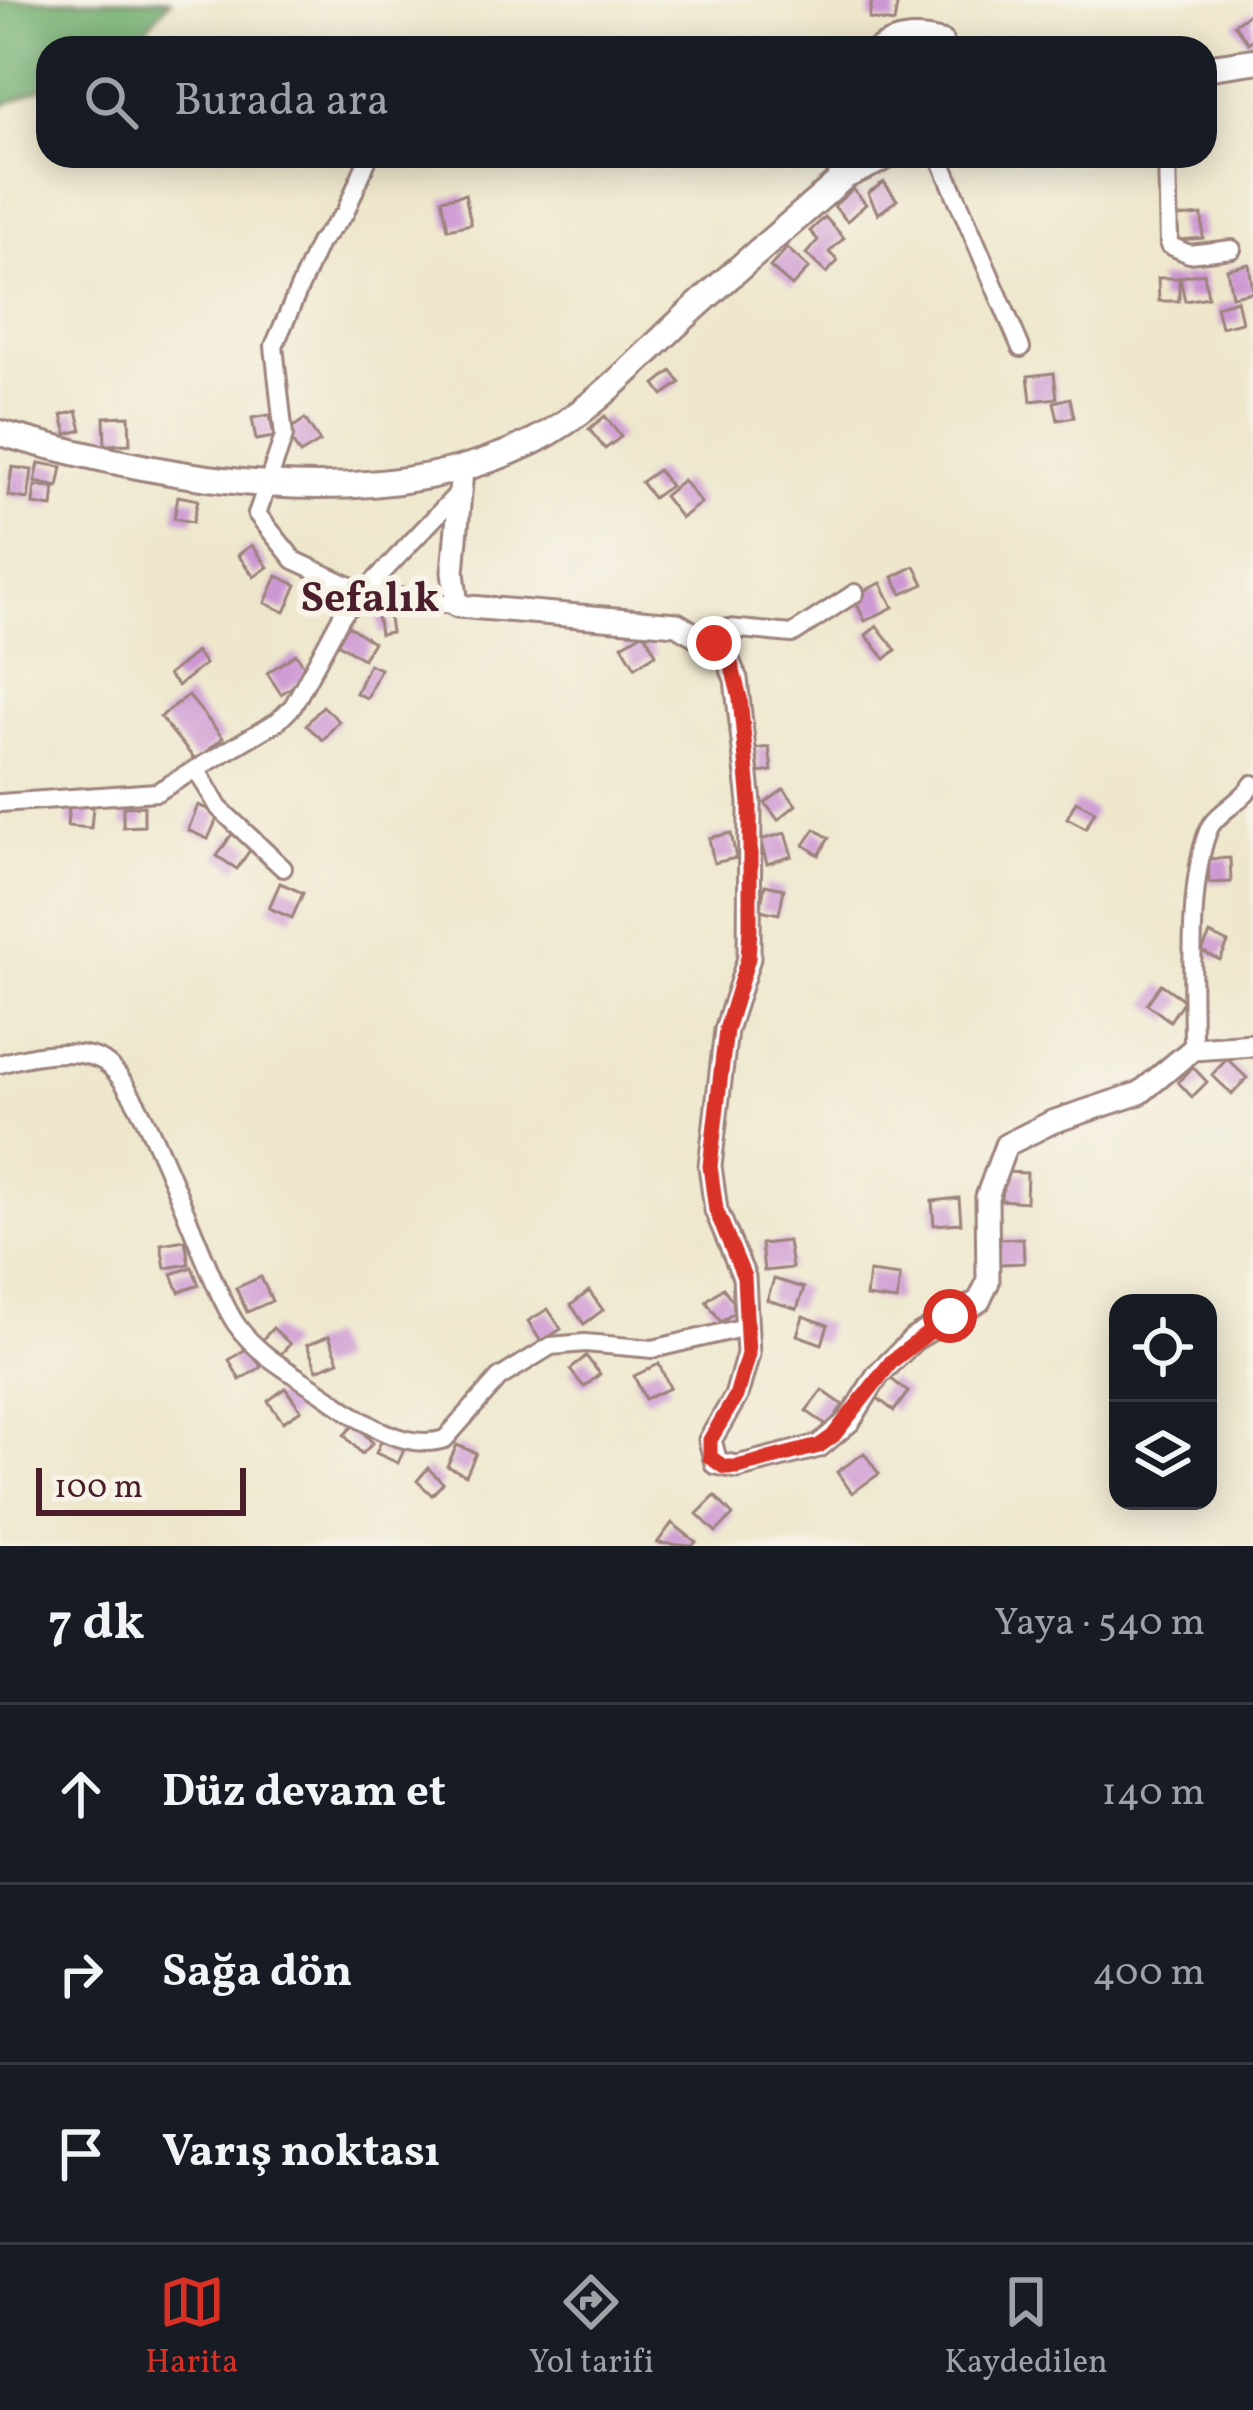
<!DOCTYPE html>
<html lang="tr">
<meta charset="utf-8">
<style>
:root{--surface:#171b24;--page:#242831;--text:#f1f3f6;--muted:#9ea1a6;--line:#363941;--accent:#d93025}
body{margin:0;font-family:Vollkorn,serif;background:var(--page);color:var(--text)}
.controls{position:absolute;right:36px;bottom:36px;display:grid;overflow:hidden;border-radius:24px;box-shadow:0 6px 30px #0003}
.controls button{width:108px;height:108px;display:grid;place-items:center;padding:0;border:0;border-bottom:3px solid var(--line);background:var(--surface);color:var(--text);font:60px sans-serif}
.scale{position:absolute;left:36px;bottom:30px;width:210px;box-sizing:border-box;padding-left:12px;border:6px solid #4a1f2b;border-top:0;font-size:33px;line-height:42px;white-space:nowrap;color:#4a1f2b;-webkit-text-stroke:9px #f7f3e8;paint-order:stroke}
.stop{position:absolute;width:36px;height:36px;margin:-27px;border:9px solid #d93025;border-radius:50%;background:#fff}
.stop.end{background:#d93025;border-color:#fff;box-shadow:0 3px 12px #0008}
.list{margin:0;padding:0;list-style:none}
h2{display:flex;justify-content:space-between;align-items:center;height:156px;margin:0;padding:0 48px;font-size:51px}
h2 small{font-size:39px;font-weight:400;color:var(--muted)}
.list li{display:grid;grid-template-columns:78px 1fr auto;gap:36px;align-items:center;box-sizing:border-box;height:180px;padding:0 48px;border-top:3px solid var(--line)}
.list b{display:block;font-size:45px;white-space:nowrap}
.list em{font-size:39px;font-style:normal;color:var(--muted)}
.icon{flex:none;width:66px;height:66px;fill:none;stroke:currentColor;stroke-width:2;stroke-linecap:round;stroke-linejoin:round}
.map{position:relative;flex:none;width:1253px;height:1546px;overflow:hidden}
.search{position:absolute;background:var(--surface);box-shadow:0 6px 30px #0003;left:36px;right:36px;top:36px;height:132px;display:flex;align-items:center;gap:30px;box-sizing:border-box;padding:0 42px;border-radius:36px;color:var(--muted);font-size:45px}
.sheet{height:696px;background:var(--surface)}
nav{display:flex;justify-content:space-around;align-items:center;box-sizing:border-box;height:168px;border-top:3px solid var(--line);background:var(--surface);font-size:33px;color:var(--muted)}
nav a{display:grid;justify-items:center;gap:6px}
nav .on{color:var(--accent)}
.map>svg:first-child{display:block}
.forest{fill:#71ae6f;stroke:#5e664d;stroke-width:3}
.building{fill:#cd97d3}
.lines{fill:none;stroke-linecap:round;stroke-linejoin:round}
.minor-casing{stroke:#9c837c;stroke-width:22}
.tertiary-casing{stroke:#9c837c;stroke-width:27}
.secondary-casing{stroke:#9c837c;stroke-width:30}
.minor{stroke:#fff;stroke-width:16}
.tertiary{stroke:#fff;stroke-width:21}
.secondary{stroke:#fff;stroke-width:24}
.route{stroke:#d93025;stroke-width:15}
.labels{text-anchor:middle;stroke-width:12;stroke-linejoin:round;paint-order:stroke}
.quarter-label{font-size:42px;font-weight:bold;fill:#4a1f2b;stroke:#f7f3e8}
</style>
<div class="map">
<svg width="1253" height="1546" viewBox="0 0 1253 1546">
<rect width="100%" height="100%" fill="#f7f3e8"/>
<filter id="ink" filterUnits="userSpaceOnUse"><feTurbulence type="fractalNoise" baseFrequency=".00833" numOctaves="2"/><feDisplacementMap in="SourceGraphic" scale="24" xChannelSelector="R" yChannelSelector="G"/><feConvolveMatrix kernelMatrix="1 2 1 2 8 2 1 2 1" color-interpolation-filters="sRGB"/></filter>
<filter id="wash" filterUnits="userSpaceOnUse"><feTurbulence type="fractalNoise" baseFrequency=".004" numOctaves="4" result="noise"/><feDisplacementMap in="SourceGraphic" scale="48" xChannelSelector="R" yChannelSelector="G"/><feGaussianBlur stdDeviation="2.7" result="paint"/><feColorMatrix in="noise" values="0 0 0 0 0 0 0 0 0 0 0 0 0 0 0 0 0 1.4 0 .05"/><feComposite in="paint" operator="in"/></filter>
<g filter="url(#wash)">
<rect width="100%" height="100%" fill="#eee7cc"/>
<!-- forest -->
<path class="forest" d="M0,0H171L128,48H48V85L0,107Z"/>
<g id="blocks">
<!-- building -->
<g class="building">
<path d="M872,0H898L894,23L869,19Z"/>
<path d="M1253,11V39L1248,43L1234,24Z"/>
<path d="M884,182L897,200L878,214L868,193Z"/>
<path d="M853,189L866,204L847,221L834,206Z"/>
<path d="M465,194L471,224L448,229L442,199Z"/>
<path d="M1202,215L1203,238L1179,240L1177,217Z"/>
<path d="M825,217L844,238L829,252L838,261L826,273L806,254L818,240L810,231Z"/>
<path d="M787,248L809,268L792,286L770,267Z"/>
<path d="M1249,264L1253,292L1232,296L1227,269Z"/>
<path d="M1204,273L1208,297L1185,301L1180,277Z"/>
<path d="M1158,278H1179V301H1159Z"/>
<path d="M1237,300L1242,322L1221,327L1216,306Z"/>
<path d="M672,371L680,383L663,395L655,384Z"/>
<path d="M1054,373L1057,398L1031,401L1028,376Z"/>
<path d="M1070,398L1074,417L1058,420L1054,402Z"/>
<path d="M77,411L82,430L67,434L62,415Z"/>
<path d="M270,415L274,437L256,440L252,418Z"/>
<path d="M129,416L130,444L105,445L104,417Z"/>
<path d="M605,416L621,437L605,449L589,429Z"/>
<path d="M305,419L320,442L300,454L286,432Z"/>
<path d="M39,463L62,467L58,487L35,482Z"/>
<path d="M12,467L32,470L28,499L8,496Z"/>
<path d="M658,470L670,486L653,498L641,482Z"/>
<path d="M683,480L701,503L681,518L664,496Z"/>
<path d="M35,486L54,488L52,507L33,504Z"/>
<path d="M178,496L198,500L193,522L174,518Z"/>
<path d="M252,545L268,567L254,577L238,555Z"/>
<path d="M915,566L924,584L902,594L893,577Z"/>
<path d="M277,576L297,585L285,612L265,603Z"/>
<path d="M881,583L893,607L865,621L853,596Z"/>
<path d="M388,612L391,632L380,634L377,613Z"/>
<path d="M347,625L373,642L363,659L336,642Z"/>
<path d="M877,626L896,650L885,659L866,635Z"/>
<path d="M644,632L656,654L635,667L622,645Z"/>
<path d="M196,652L205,664L178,686L168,675Z"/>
<path d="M296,654L310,675L281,694L267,673Z"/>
<path d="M369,664L380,669L367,698L356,693Z"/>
<path d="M188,695L223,738L196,761L160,717Z"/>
<path d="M323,706L339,721L323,740L306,725Z"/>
<path d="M769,747L772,771L759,773L756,749Z"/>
<path d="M784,789L796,805L778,820L765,803Z"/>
<path d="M1076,801L1095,811L1086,828L1067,818Z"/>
<path d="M69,805L93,807L91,828L67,826Z"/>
<path d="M198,805L219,814L208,839L188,830Z"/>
<path d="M144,806V826L123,827V807Z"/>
<path d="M815,829L829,838L819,855L804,845Z"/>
<path d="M731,833L736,858L714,863L709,838Z"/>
<path d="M785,833L792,856L767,864L760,840Z"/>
<path d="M232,834L252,847L237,869L217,856Z"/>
<path d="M1230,858L1231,882L1209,883L1208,859Z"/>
<path d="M280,883L303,893L292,918L269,908Z"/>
<path d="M765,885L784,889L779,914L760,910Z"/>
<path d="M1210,934L1228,943L1220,960L1202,951Z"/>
<path d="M1161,984L1184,1000L1170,1021L1147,1004Z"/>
<path d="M1227,1059L1247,1078L1232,1094L1212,1075Z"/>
<path d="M1193,1067L1207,1082L1192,1097L1178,1082Z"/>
<path d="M1003,1172L1027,1173L1026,1202L1001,1200Z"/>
<path d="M959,1198L961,1223L934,1225L932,1201Z"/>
<path d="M1023,1238L1024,1263L999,1264L998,1239Z"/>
<path d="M185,1240L189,1264L165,1268L161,1244Z"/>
<path d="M788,1241L792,1268L764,1271L761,1244Z"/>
<path d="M192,1267L199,1285L179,1292L172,1274Z"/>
<path d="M869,1272L900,1276L897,1301L866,1297Z"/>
<path d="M261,1277L272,1301L247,1312L236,1288Z"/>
<path d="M774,1279L804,1288L797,1309L767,1300Z"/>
<path d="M723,1288L739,1309L721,1322L706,1301Z"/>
<path d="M589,1291L603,1310L584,1324L571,1305Z"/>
<path d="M548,1309L561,1329L541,1342L528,1321Z"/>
<path d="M803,1316L828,1325L822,1344L797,1335Z"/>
<path d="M273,1328L290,1344L279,1356L262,1340Z"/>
<path d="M329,1336L339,1361L317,1370L307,1345Z"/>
<path d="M249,1347L261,1367L240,1380L229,1360Z"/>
<path d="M586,1356L600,1374L584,1387L570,1370Z"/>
<path d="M659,1364L670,1388L645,1399L634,1376Z"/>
<path d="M890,1378L908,1392L894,1411L876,1397Z"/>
<path d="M285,1388L301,1410L283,1422L268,1401Z"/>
<path d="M822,1390L843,1405L828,1426L806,1411Z"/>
<path d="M355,1424L373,1443L362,1454L344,1435Z"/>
<path d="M383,1437L405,1446L398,1463L376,1453Z"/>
<path d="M457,1445L476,1453L466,1475L447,1466Z"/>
<path d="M864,1453L879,1474L852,1493L837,1472Z"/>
<path d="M428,1468L443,1483L432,1495L417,1481Z"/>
<path d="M715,1496L733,1515L716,1532L697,1514Z"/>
<path d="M672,1523L696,1542L692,1546L657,1543Z"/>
</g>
</g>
</g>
<g filter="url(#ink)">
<use href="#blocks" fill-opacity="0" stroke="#9c837c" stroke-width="3"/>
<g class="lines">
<!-- minor casing -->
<g class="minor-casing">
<g id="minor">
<path d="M876,48C898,33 919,34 944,40L941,48"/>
<path d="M369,156L345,213L319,243L274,346L284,436L257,514L294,560L361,591L457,606"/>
<path d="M939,156L1021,348"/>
<path d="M1167,156L1169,245L1189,254L1232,249"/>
<path d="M714,643L729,628L792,634L855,593"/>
<path d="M198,772L219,808L283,868"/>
<path d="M0,803L157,792L278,721L293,706L342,615L460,491"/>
<path d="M1193,1049C1193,989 1187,886 1208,831C1215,813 1242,802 1253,784"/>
<path d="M0,1064C30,1055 69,1047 99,1059C144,1076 202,1273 236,1324C261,1360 302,1377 336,1403C364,1424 408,1451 445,1439L499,1378L551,1346L585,1343L653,1349L746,1327"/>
</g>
</g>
<!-- tertiary casing -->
<g class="tertiary-casing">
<path id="tertiary" d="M462,471L453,572L457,606L677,624L725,653L736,679L750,803L749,958L726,1030L710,1166L716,1210L744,1277L748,1354L736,1396L710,1440L716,1463L737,1467L819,1446L849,1421L877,1376L914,1339L979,1301L988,1282L987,1197L1006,1145L1052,1122L1140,1093L1193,1049L1253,1045"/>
</g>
<!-- secondary casing -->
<g class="secondary-casing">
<g id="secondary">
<path d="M1205,68L1253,61"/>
<path d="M0,433C165,479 373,521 534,441C594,411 639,359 688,314C739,267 793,222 845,176L888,156"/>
</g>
</g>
<!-- minor -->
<use href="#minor" class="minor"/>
<!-- tertiary -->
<use href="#tertiary" class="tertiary"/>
<!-- secondary -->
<use href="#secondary" class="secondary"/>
</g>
</g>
<g class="lines" filter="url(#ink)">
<!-- route -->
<path class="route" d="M714,643L731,663L740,698L750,803V929L748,958L726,1030L710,1166L716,1210L744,1277L748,1354L736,1396L710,1440V1457L724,1467H737L819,1446L833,1436L892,1361L950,1316"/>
</g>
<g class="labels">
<!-- quarter labels -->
<g class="quarter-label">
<text x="370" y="611">Sefalık</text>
</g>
</g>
</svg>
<div class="controls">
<button><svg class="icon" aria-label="locate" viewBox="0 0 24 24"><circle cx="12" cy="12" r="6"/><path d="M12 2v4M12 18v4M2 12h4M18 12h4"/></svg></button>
<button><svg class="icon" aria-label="layers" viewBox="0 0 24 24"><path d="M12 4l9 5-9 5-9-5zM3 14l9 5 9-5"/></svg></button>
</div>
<div class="scale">100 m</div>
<div class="stop" style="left:950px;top:1316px"></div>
<div class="stop end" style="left:714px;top:643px"></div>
<div class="search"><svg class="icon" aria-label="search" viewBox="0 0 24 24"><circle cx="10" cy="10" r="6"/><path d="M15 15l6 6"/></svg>Burada ara</div>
</div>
<section class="sheet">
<h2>7 dk<small>Yaya · 540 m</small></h2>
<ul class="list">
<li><svg class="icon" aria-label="ahead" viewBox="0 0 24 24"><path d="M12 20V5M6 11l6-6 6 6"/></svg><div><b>Düz devam et</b></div><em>140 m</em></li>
<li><svg class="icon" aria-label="right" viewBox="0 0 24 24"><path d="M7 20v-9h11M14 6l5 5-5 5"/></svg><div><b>Sağa dön</b></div><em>400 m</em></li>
<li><svg class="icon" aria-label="arrive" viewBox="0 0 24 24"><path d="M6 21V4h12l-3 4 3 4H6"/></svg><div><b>Varış noktası</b></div></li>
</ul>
</section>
<nav>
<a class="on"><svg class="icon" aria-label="map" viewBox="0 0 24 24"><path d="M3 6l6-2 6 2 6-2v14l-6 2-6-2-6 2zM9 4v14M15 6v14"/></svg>Harita</a>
<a><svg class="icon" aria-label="directions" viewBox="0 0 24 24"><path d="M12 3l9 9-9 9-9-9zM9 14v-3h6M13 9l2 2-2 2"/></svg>Yol tarifi</a>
<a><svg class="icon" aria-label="saved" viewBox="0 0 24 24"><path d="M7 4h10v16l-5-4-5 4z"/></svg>Kaydedilen</a>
</nav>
